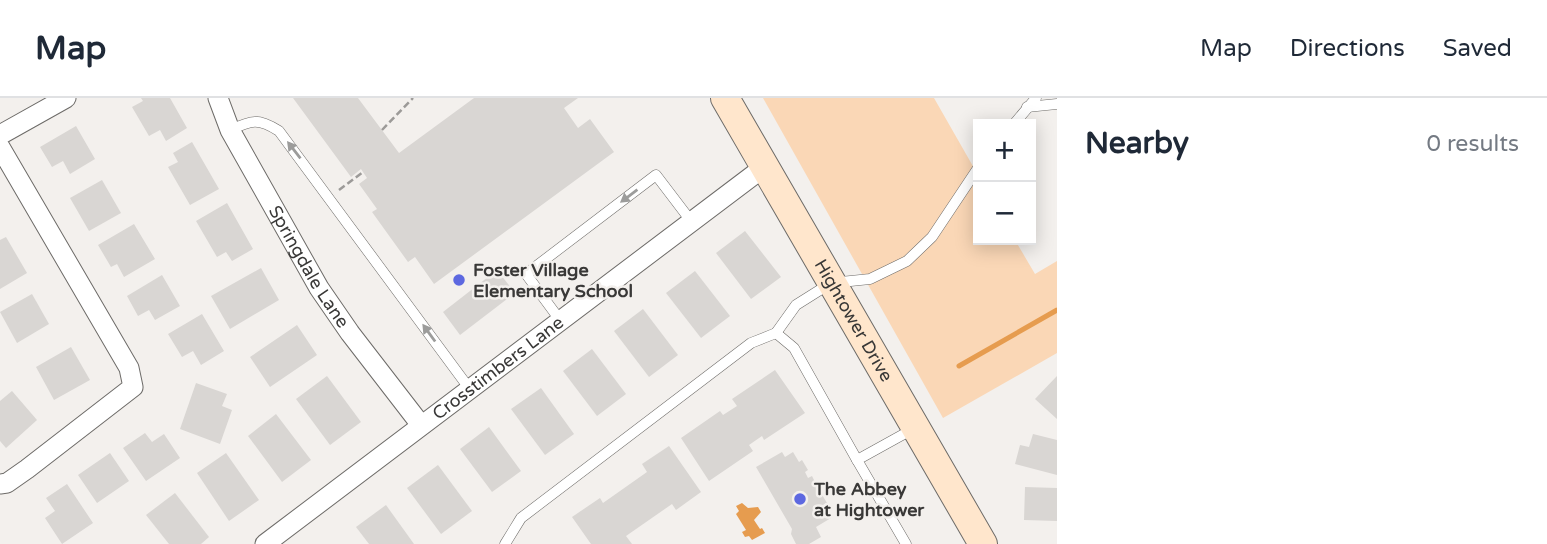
<!DOCTYPE html>
<meta charset="utf-8">
<style>
:root{--surface:#fff;--page:#f2f2f3;--text:#1f2937;--muted:#747a83;--line:#e0e1e3}
body{margin:0;font-family:"Varela Round",sans-serif;background:var(--page);color:var(--text)}
.controls{position:absolute;right:21px;top:21px;display:grid;overflow:hidden;border-radius:0px;box-shadow:0 4px 18px #0003}
.controls button{width:63px;height:63px;display:grid;place-items:center;padding:0;border:0;border-bottom:2px solid var(--line);background:var(--surface);color:var(--text);font:35px sans-serif}
.list{margin:0;padding:0;list-style:none}
h2{display:flex;justify-content:space-between;align-items:center;height:91px;margin:0;padding:0 28px;font-size:30px}
h2 small{font-size:23px;font-weight:400;color:var(--muted)}
.map{position:relative;flex:none;width:1057px;height:446px;overflow:hidden}
header{display:flex;align-items:center;gap:42px;box-sizing:border-box;height:98px;padding:0 35px;background:var(--surface);border-bottom:2px solid var(--line)}
header strong{font-size:33px}
nav{display:flex;gap:38px;margin-inline-start:auto;font-size:24px}
main{display:flex}
aside{flex:1;background:var(--surface)}
.map>svg:first-child{display:block}
.green{fill:#fad7b6}
.water{fill:#e69c4f}
.lines{fill:none;stroke-linecap:round;stroke-linejoin:round}
.stream{stroke:#e69c4f;stroke-width:5}
.building{fill:#d9d6d3}
.lane-casing{stroke:#6d6b68;stroke-width:11}
.street-casing{stroke:#6d6b68;stroke-width:21}
.secondary-casing{stroke:#6d6b68;stroke-width:30}
.path{stroke:#9c9a98;stroke-width:2.5;stroke-dasharray:7 3.5;stroke-linecap:butt}
.lane{stroke:#fff;stroke-width:10}
.street{stroke:#fff;stroke-width:19}
.secondary{stroke:#ffe6cc;stroke-width:28}
.oneway{fill:#9c9c9b}
.poi-dot{fill:#5d68e0;stroke:#f3f0ed;stroke-width:2.5}
.labels{text-anchor:middle;stroke-width:5;stroke-linejoin:round;paint-order:stroke}
.street-label{font-size:18px;fill:#393837;stroke:#f3f0ed}
.poi-label{font-size:18px;font-weight:bold;fill:#393837;stroke:#f3f0ed;text-anchor:start}
</style>
<header>
<strong>Map</strong>
<nav><a>Map</a><a>Directions</a><a>Saved</a></nav>
</header>
<main>
<div class="map">
<svg width="1057" height="446" viewBox="0 0 1057 446">
<rect width="100%" height="100%" fill="#f3f0ed"/>
<!-- green -->
<path class="green" d="M763,0H934L978,77V142H1015L1035,176L1057,163V255L943,320Z"/>
<!-- water -->
<path class="water" d="M742,405L748,410L758,409L761,414L754,422L760,431L762,430L765,435L752,442L749,438L745,439L742,434L746,432L736,416L739,413L736,408Z"/>
<g class="lines">
<!-- stream -->
<path class="stream" d="M959,268L1057,212"/>
</g>
<!-- building -->
<g class="building">
<path d="M141,0H170L187,30L166,43L160,32L149,38L132,9L143,3Z"/>
<path d="M293,0H358L399,55L474,0H578L564,10L578,30L590,21L614,54L434,186L415,159L408,164L372,114L377,111L359,86L367,80L361,71L351,79Z"/>
<path d="M76,28L95,61L70,76L63,63L52,69L40,49Z"/>
<path d="M192,44L219,91L190,107L168,69L178,64L173,55Z"/>
<path d="M102,82L121,115L89,133L70,100Z"/>
<path d="M227,105L253,151L232,163L226,154L217,159L196,123Z"/>
<path d="M134,126L155,161L124,179L117,166L111,169L98,147Z"/>
<path d="M745,133L781,179L751,201L716,155Z"/>
<path d="M6,139L27,175L0,191V142Z"/>
<path d="M261,170L279,202L230,231L211,198Z"/>
<path d="M497,172L515,195L460,237L443,214Z"/>
<path d="M695,173L730,218L701,240L666,195Z"/>
<path d="M162,177L180,208L155,222L149,212L138,218L127,198Z"/>
<path d="M32,196L49,226L17,245L0,214Z"/>
<path d="M643,211L678,257L649,279L614,233Z"/>
<path d="M202,216L224,253L201,267L193,253L182,259L168,236Z"/>
<path d="M297,227L317,257L270,289L250,259Z"/>
<path d="M71,249L90,282L54,302L36,269Z"/>
<path d="M592,251L626,296L597,318L563,273Z"/>
<path d="M775,272L805,315L764,342L762,338L749,347L753,353L709,383L681,340L720,313L723,317L737,308L732,301Z"/>
<path d="M327,278L361,324L330,347L296,301Z"/>
<path d="M1057,278V321L1035,301Z"/>
<path d="M196,285L227,296L222,308L232,312L220,346L180,331Z"/>
<path d="M541,290L574,336L545,357L511,311Z"/>
<path d="M12,293L37,322L6,350L0,343V303Z"/>
<path d="M276,316L311,362L282,384L248,338Z"/>
<path d="M489,329L521,373L492,394L460,351Z"/>
<path d="M145,335L152,344L164,336L180,360L146,383L123,350Z"/>
<path d="M1033,336L1057,342V377L1015,366L1020,347L1029,349Z"/>
<path d="M669,348L701,394L676,412L672,406L626,438L632,446H591L572,419L600,400L603,405L647,374L642,366Z"/>
<path d="M782,354L785,359L793,354L799,364L802,362L808,372L805,374L808,380L812,378L819,392L816,393L818,397L821,395L827,405L823,407L831,420L816,429L821,439L809,446H796L791,436L792,431L756,369Z"/>
<path d="M110,355L129,383L97,405L78,377Z"/>
<path d="M226,355L259,402L229,423L197,375Z"/>
<path d="M438,367L472,413L441,436L407,390Z"/>
<path d="M67,386L93,425L62,446L45,420L55,413L46,400Z"/>
<path d="M1025,389L1057,390V423L1024,422Z"/>
<path d="M175,395L209,439L201,446H169L146,417Z"/>
<path d="M386,407L414,446H369L356,429Z"/>
</g>
<g class="lines">
<!-- lane casing -->
<g class="lane-casing">
<g id="lane">
<path d="M1027,9L1057,6"/>
<path d="M1014,26L1036,0"/>
<path d="M230,32C252,22 258,20 279,33L469,290"/>
<path d="M560,222L526,176L656,77L691,123"/>
<path d="M776,235L794,250L857,362"/>
<path d="M505,446L521,420L751,245L776,235L796,207L831,185L870,181L907,163L932,139L978,70"/>
<path d="M906,446L857,362L913,331"/>
</g>
</g>
<!-- street casing -->
<g class="street-casing">
<g id="street">
<path id="s1" d="M218,0L230,32L319,190L350,235L421,327"/>
<path d="M0,37L66,0"/>
<path d="M0,49L129,270L133,289L27,371L7,385L0,386"/>
<path id="s2" d="M265,446L764,69"/>
</g>
</g>
<!-- secondary casing -->
<g class="secondary-casing">
<g id="secondary">
<path id="s3" d="M725,0L983,446"/>
</g>
</g>
<!-- path -->
<g class="path">
<path d="M382,32L413,0"/>
<path d="M339,92L363,74"/>
</g>
<!-- lane -->
<use href="#lane" class="lane"/>
<!-- street -->
<use href="#street" class="street"/>
<!-- secondary -->
<use href="#secondary" class="secondary"/>
</g>
<!-- one-way arrows -->
<defs><path id="oneway-solid" d="M-6-.8H1V-3.2L6.5 0L1 3.2V.8H-6Z" transform="scale(1.75)"/></defs>
<g class="oneway">
<use href="#oneway-solid" transform="translate(294 52) rotate(-128)"/>
<use href="#oneway-solid" transform="translate(629 98) rotate(143)"/>
<use href="#oneway-solid" transform="translate(429 235) rotate(-126)"/>
</g>
<!-- markers -->
<g class="poi-dot">
<circle cx="459" cy="182" r="7"/>
<circle cx="800" cy="401" r="7"/>
</g>
<g class="labels">
<!-- street labels -->
<g class="street-label">
<text dy="6" stroke="none"><textPath href="#s1" startOffset="192">Springdale Lane</textPath></text>
<text dy="6" stroke="none"><textPath href="#s3" startOffset="257">Hightower Drive</textPath></text>
<text dy="6" stroke="none"><textPath href="#s2" startOffset="292">Crosstimbers Lane</textPath></text>
</g>
<!-- poi labels -->
<g class="poi-label">
<text x="473" y="178">Foster Village<tspan x="473" dy="21">Elementary School</tspan></text>
<text x="814" y="397">The Abbey<tspan x="814" dy="21">at Hightower</tspan></text>
</g>
</g>
</svg>
<div class="controls">
<button>+</button>
<button>−</button>
</div>
</div>
<aside>
<h2>Nearby<small>0 results</small></h2>
<ul class="list">
</ul>
</aside>
</main>
